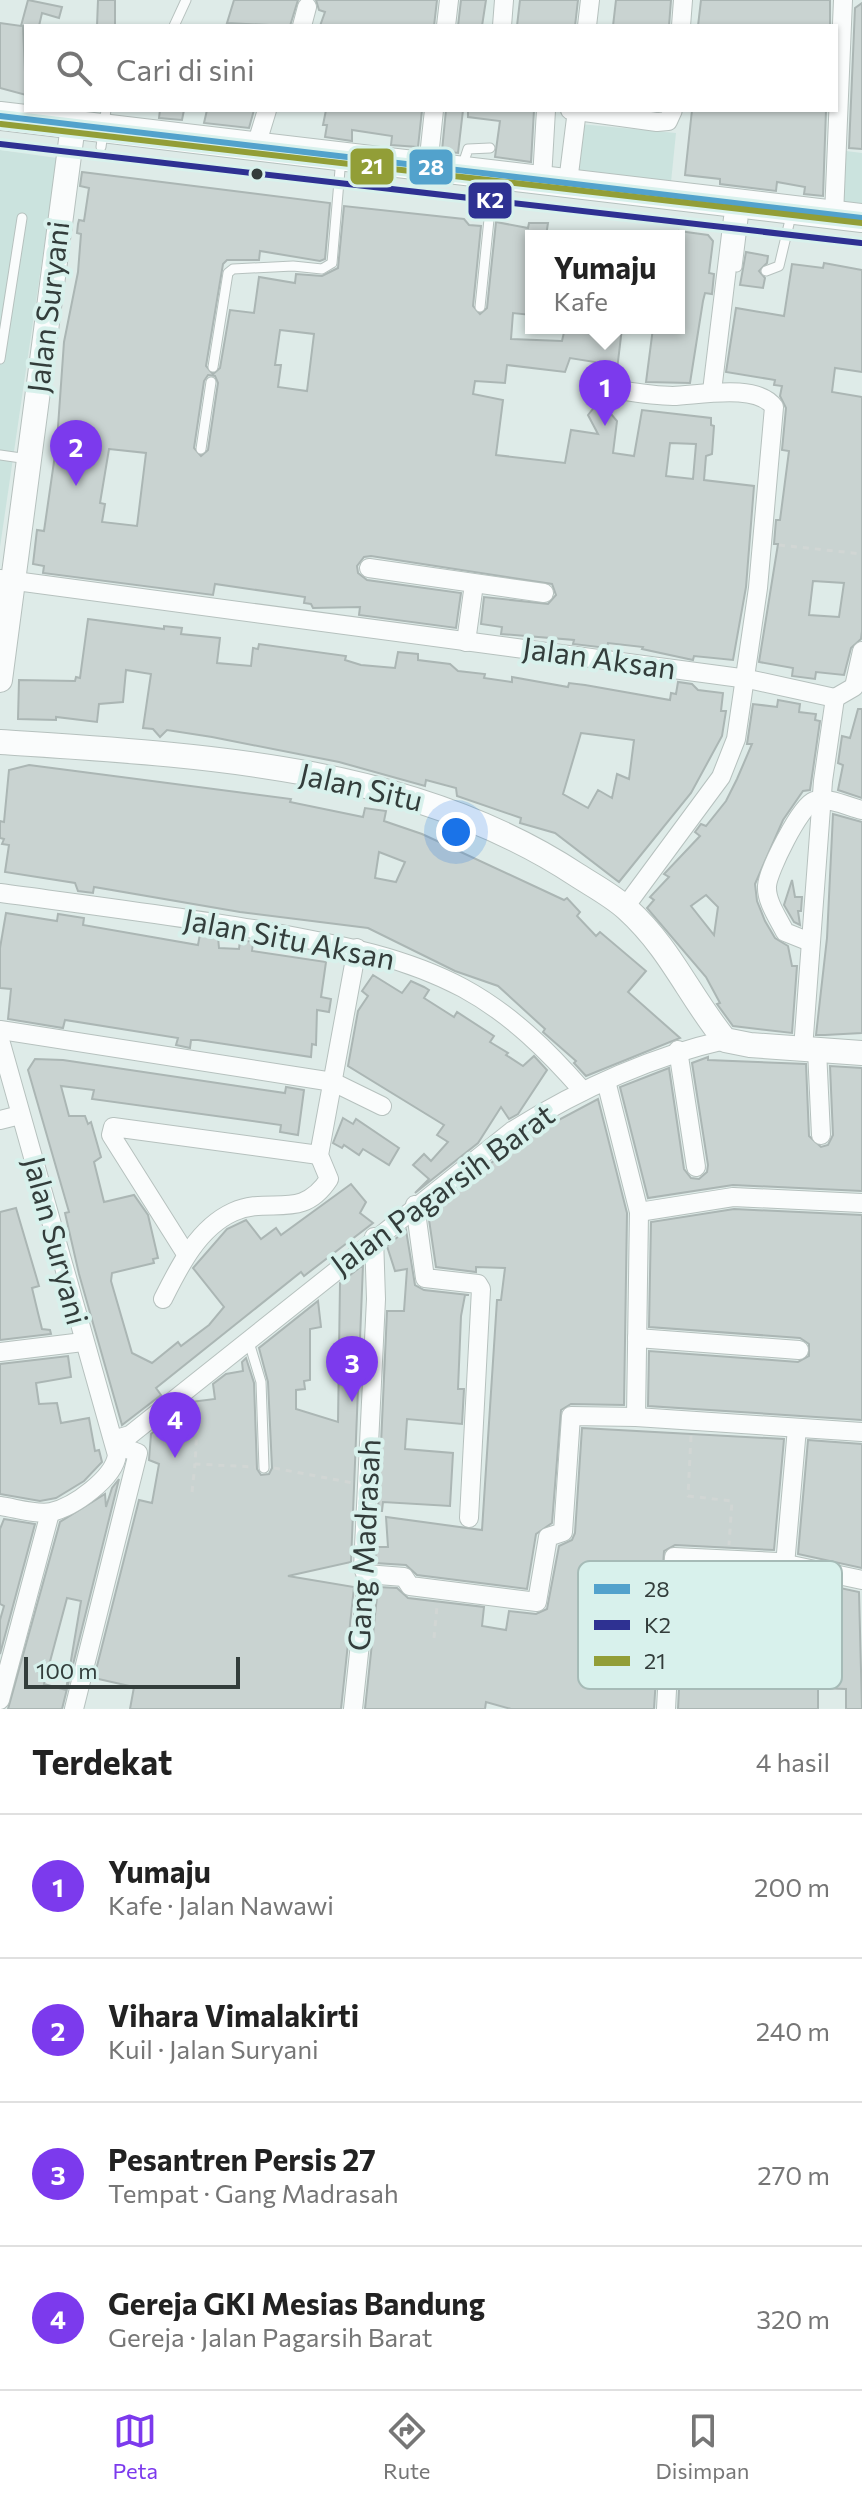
<!DOCTYPE html>
<html lang="id">
<meta charset="utf-8">
<style>
:root{--surface:#fff;--page:#f2f2f2;--text:#222;--muted:#767676;--line:#e0e0e0;--accent:#7c3aed}
body{margin:0;font-family:Commissioner,sans-serif;background:var(--page);color:var(--text)}
.scale{position:absolute;left:24px;bottom:20px;width:216px;box-sizing:border-box;padding-left:8px;border:4px solid #333d3b;border-top:0;font-size:22px;line-height:28px;white-space:nowrap;color:#333d3b;-webkit-text-stroke:6px #d8f1ec;paint-order:stroke}
.you{position:absolute;left:456px;top:832px;width:28px;height:28px;margin:-20px;border:6px solid #fff;border-radius:50%;background:#1a73e8;box-shadow:0 0 0 12px #1a73e833}
.badge{display:grid;place-items:center;width:52px;height:52px;border-radius:50%;background:var(--accent);color:#fff;font-size:26px;font-weight:700}
.pin{position:absolute;translate:-50% -66px;filter:drop-shadow(0 2px 4px #0008)}
.pin::after{content:'';position:absolute;top:42px;width:28px;height:24px;background:inherit;clip-path:polygon(0 0,100% 0,50% 100%)}
.popup{position:absolute;left:525px;top:230px;width:160px;height:104px;box-sizing:border-box;display:grid;place-content:center;border-radius:0px;background:var(--surface);filter:drop-shadow(0 2px 6px #0005);font-size:26px;white-space:nowrap;color:var(--muted)}
.popup b{font-size:30px;color:var(--text)}
.popup::after{content:'';position:absolute;left:50%;top:100%;margin-left:-16px;border:16px solid transparent;border-top-color:var(--surface)}
.list{margin:0;padding:0;list-style:none}
h2{display:flex;justify-content:space-between;align-items:center;height:104px;margin:0;padding:0 32px;font-size:34px}
h2 small{font-size:26px;font-weight:400;color:var(--muted)}
.list li{display:grid;grid-template-columns:52px 1fr auto;gap:24px;align-items:center;box-sizing:border-box;height:144px;padding:0 32px;border-top:2px solid var(--line)}
.list b{display:block;font-size:30px;white-space:nowrap}
.list p{margin:0;font-size:26px;white-space:nowrap;color:var(--muted)}
.list em{font-size:26px;font-style:normal;color:var(--muted)}
.icon{flex:none;width:44px;height:44px;fill:none;stroke:currentColor;stroke-width:2;stroke-linecap:round;stroke-linejoin:round}
.map{position:relative;flex:none;width:862px;height:1709px;overflow:hidden}
.search{position:absolute;background:var(--surface);box-shadow:0 2px 6px #0004;left:24px;right:24px;top:24px;height:88px;display:flex;align-items:center;gap:20px;box-sizing:border-box;padding:0 28px;border-radius:0px;color:var(--muted);font-size:30px}
.sheet{height:680px;background:var(--surface)}
nav{display:flex;justify-content:space-around;align-items:center;box-sizing:border-box;height:112px;border-top:2px solid var(--line);background:var(--surface);font-size:22px;color:var(--muted)}
nav a{display:grid;justify-items:center;gap:4px}
nav .on{color:var(--accent)}
.map>svg:first-child{display:block}
.built{fill:#cbe3de}
.building{fill:#c9d3d1;stroke:#abb6b4;stroke-width:2;fill-rule:evenodd}
.lines{fill:none;stroke-linecap:round;stroke-linejoin:round}
.lane-casing{stroke:#b6c1be;stroke-width:11}
.street-casing{stroke:#b6c1be;stroke-width:20}
.secondary-casing{stroke:#b6c1be;stroke-width:26}
.primary-casing{stroke:#b6c1be;stroke-width:30}
.path{stroke:#d1d6d4;stroke-width:3;stroke-dasharray:6 6;stroke-linecap:butt}
.lane{stroke:#fafcfc;stroke-width:9}
.street{stroke:#fafcfc;stroke-width:18}
.secondary{stroke:#fafcfc;stroke-width:24}
.primary{stroke:#fafcfc;stroke-width:28}
.bus-1-casing{stroke:#d8f1ec;stroke-width:12}
.bus-2-casing{stroke:#d8f1ec;stroke-width:12}
.bus-3-casing{stroke:#d8f1ec;stroke-width:12}
.bus-1{stroke:#52a2cc;stroke-width:6}
.bus-2{stroke:#2e3192;stroke-width:6}
.bus-3{stroke:#929e37;stroke-width:6}
.bus-dot{fill:#333d3b;stroke:#d8f1ec;stroke-width:3}
.labels{text-anchor:middle;stroke-width:8;stroke-linejoin:round;paint-order:stroke}
.street-label{font-size:30px;fill:#333d3b;stroke:#d8f1ec}
.key{fill:#d8f1ec;stroke:#a6bbb7;stroke-width:2}
.key-label{font-size:22px;fill:#333d3b}
.line-badge{stroke:#d8f1ec;stroke-width:3}
.badge-label{font-size:22px;text-anchor:middle;font-weight:bold;fill:#fff}
</style>
<div class="map">
<svg width="862" height="1709" viewBox="0 0 862 1709">
<rect width="100%" height="100%" fill="#deebe8"/>
<!-- built -->
<g class="built">
<path d="M580,124L676,133L671,182L574,171Z"/>
<path d="M0,150L57,158L0,547Z"/>
<path d="M846,151L862,153V206L842,204Z"/>
</g>
<!-- building -->
<g class="building">
<path d="M28,0L62,7L59,18L42,13L39,26H23L26,95L0,88V23L21,26Z"/>
<path d="M98,0H115V26H97Z"/>
<path d="M234,0H298L290,26L227,23Z"/>
<path d="M316,0H437L434,26H320L325,12L319,10Z"/>
<path d="M461,0H486L482,26H458Z"/>
<path d="M520,0H578L575,26H517Z"/>
<path d="M616,0H671L669,26H613Z"/>
<path d="M701,0H830V26H698Z"/>
<path d="M862,3V149L849,148L855,8Z"/>
<path d="M160,110H184L182,120L159,118Z"/>
<path d="M207,110H254L249,128L204,123Z"/>
<path d="M326,110H422L418,147L391,145L392,136L352,130V141L325,137L327,125H323Z"/>
<path d="M446,110H463L458,153L442,151Z"/>
<path d="M468,110H534L531,162L495,157L500,121L468,117Z"/>
<path d="M692,110H826L823,196L804,194L805,187L777,182L776,191L720,184V179L685,175Z"/>
<path d="M82,172L330,203L325,259L320,261L260,251L259,260H227L223,264L206,366L213,374L220,368L230,310L254,313L259,277L295,283L296,274L322,276L338,268L344,206L464,219L469,225L481,226L473,306L480,314L487,308L496,222L528,228L529,223H548L546,236H531V315L513,313L511,339L562,341L565,328H622L616,378L598,382L599,371L594,370L595,362L570,358L565,372L507,365L505,383L475,381L473,394L503,400L496,455L565,463L571,430L598,434L588,415L596,405L612,406L611,414L617,421L613,453L634,456L642,410L711,418V425L714,426L712,454L706,456L704,480L754,486L746,587L733,660L694,656L693,660L642,649L643,647L608,643L607,648L573,644L574,640L501,634L502,627L481,624L484,597L548,604L556,595L552,584L371,556L364,557L357,566L358,573L367,580L461,593L456,628L359,615L360,607L313,608L311,604L304,603L305,597L215,584L213,595L43,573L44,566L33,564L37,530L44,531L57,441L64,342L78,272L81,234L77,233L78,224L79,220L84,221L89,188L80,186ZM280,330L314,334L307,391L278,387L281,365H275ZM208,375L215,376L218,383L208,450L201,456L194,448L204,381ZM670,443L696,444L693,479L666,476ZM109,449L146,453L137,526L102,522L105,504L100,503Z"/>
<path d="M679,231L708,235L713,241L709,273L714,274L712,294L705,293L703,301L690,383L646,382L653,328H679Z"/>
<path d="M746,252L768,256L767,263L759,271L765,278L763,288L740,285Z"/>
<path d="M824,263L862,270V372L835,368L832,392L862,397V631L861,639L851,648L844,675L816,672L815,679L792,676L793,668L759,662L778,544H774L776,520H780L789,451L782,450L786,408L780,396L782,386L774,385L775,380L726,372L736,308L784,316L792,264L823,268ZM813,581L844,583L839,617L809,615Z"/>
<path d="M88,619L164,629V626L182,628L181,634L220,638L217,663L251,666L253,648L258,649L259,644L346,656L345,660L361,665L395,668L398,652L418,654V660L450,664L458,671L485,674L484,678L512,682V677L568,687L569,683L585,685L670,700L671,693L676,694L678,682L692,684L698,690L723,693L721,711H726L722,736L691,793L619,882L555,833L520,823L521,818L457,796L456,788L426,780L425,786L339,762L212,737L167,730L160,737L153,729L143,728L151,674L126,670L123,702L99,704L97,722L56,717V720L18,719L19,680L75,681L76,677L80,678ZM581,733L634,740L629,779L617,774L612,798L598,790L588,808L563,794Z"/>
<path d="M778,700L800,704L799,712L816,714L815,720L820,721L810,790L803,791L783,820L755,884L757,901L765,921L775,938L788,946L792,966H797L792,1033L733,1026L717,1004L720,1003L706,977L647,908L654,900L650,897L669,877L664,874L700,836L695,832L701,824L706,826L726,801L737,779L752,744H747L753,704L777,707ZM706,895L718,907L714,935L691,906Z"/>
<path d="M858,709H862V798L838,790L843,765L838,763L842,736L850,738Z"/>
<path d="M29,765L291,799L290,802L363,817L365,808L386,811L384,821L422,834L564,900L567,898L580,912L577,916L596,936L600,932L646,971L628,992L680,1038L586,1076L574,1063L576,1061L543,1032L545,1029L498,986L455,971L368,928L240,912L94,887L93,893L78,891L75,883L5,872L9,845L2,844L4,839L0,838V821L4,822L9,770ZM379,852L405,862L396,882L375,878Z"/>
<path d="M833,814L862,822V1033L825,1035H816L827,938Z"/>
<path d="M792,880L795,897H802L801,911H798L800,925L794,922L784,905Z"/>
<path d="M6,913L57,921L58,914L84,918L83,925L198,945L200,934L218,937L219,948L239,949L240,940L253,942L252,951L326,962L321,997L331,999L329,1012L317,1010L316,1045L312,1044L311,1057L198,1040H191L190,1048L176,1045L178,1038L65,1020L63,1028L8,1019L11,989L0,988V948Z"/>
<path d="M373,975L402,993L411,981L424,987L429,990L424,998L454,1017L457,1012L494,1036L490,1042L508,1053L506,1055L523,1066L534,1056L547,1070L518,1114L509,1119L501,1107L478,1143L415,1193L429,1179L413,1165L424,1154L431,1161L448,1142L437,1135L444,1125L348,1066L358,1011L368,996L362,991Z"/>
<path d="M708,1057V1060L806,1064L809,1136L821,1147L828,1145L833,1135L830,1066L862,1068V1191L733,1185L648,1198L620,1087L669,1068L684,1169L691,1178L699,1179L707,1172L708,1165L692,1063Z"/>
<path d="M35,1059L63,1060L285,1093L286,1087L304,1090L298,1135L280,1132L281,1125L92,1099L94,1090L61,1086L69,1116H85L88,1124L91,1122L101,1157L94,1162L104,1202L134,1195L148,1215L158,1258L153,1259L154,1263L112,1273L111,1281L132,1353L152,1363L178,1342L181,1346L209,1325L224,1307L193,1268L227,1229L246,1220L261,1239L276,1228L281,1235L351,1184L366,1202L360,1213L373,1223L304,1276L301,1272L156,1388L161,1395L122,1425L79,1274L65,1213L69,1212L28,1070Z"/>
<path d="M598,1099L627,1213L624,1405L571,1404L561,1410L552,1523L536,1534L527,1589L417,1575L406,1565L375,1563L376,1547H388L386,1517L482,1530L497,1300H501L505,1268L476,1267V1272L436,1267L428,1213L505,1152L520,1148L519,1141Z"/>
<path d="M343,1118L353,1124L356,1119L399,1148L389,1165L363,1149L359,1155L344,1145L342,1148L333,1143Z"/>
<path d="M16,1208L39,1286L32,1288L38,1313L42,1329L50,1330L51,1334L0,1340V1212Z"/>
<path d="M734,1209L862,1215V1420L648,1406L649,1351L798,1362L809,1356V1344L800,1338L649,1327L651,1222Z"/>
<path d="M406,1230L415,1285L424,1290L469,1295H465L461,1316L458,1389H464L462,1424L407,1419L405,1449L453,1453L450,1506L383,1502L382,1511H378L387,1311H404L407,1269L395,1271L387,1246Z"/>
<path d="M363,1265L351,1562L288,1576L354,1587L341,1709H130L134,1687L94,1678L139,1500L152,1503L159,1464L149,1460L151,1434L191,1402L215,1399L213,1384L226,1374L243,1371L242,1362L246,1358L254,1383L257,1469L261,1475L269,1474L272,1468L268,1382L259,1348L318,1301L321,1327L310,1329V1380L304,1381L305,1389L296,1390V1409L338,1422L340,1283Z"/>
<path d="M68,1356L71,1377L36,1383L39,1404L57,1403L61,1423L89,1418L95,1451L99,1450L102,1462L84,1481L56,1498L40,1501L0,1494V1364Z"/>
<path d="M582,1428L784,1439L774,1550L675,1545L664,1551L654,1709H511L486,1702L485,1709H365L378,1587L397,1588L408,1598L484,1607L482,1626L506,1630L509,1611L536,1614L547,1609L559,1546L572,1540L575,1533Z"/>
<path d="M808,1440L862,1444V1568L798,1554Z"/>
<path d="M119,1479L62,1709H8L60,1522L105,1494L106,1507L112,1488ZM67,1598L81,1601L66,1690L44,1684Z"/>
<path d="M4,1519L35,1524L0,1654V1620L4,1606L0,1604V1529Z"/>
<path d="M685,1570L775,1574L859,1592L862,1709H846V1689L818,1688V1709H678Z"/>
</g>
<g class="lines">
<!-- lane casing -->
<g class="lane-casing">
<g id="lane">
<path d="M174,26L186,0"/>
<path d="M101,147L106,110"/>
<path d="M462,167L468,149L490,148"/>
<path d="M737,267L743,219"/>
<path d="M766,271L779,266L789,224"/>
<path d="M480,307L492,190"/>
<path d="M0,359L22,218"/>
<path d="M213,367L228,273L233,269L293,266L322,269L332,263L341,158"/>
<path d="M201,449L211,382"/>
<path d="M0,455L28,459"/>
<path d="M248,1339L261,1382L264,1468"/>
</g>
</g>
<!-- street casing -->
<g class="street-casing">
<g id="street">
<path d="M302,26L307,7"/>
<path d="M446,26L449,0"/>
<path d="M502,26L504,0"/>
<path d="M587,26L590,0"/>
<path d="M681,26L683,0"/>
<path d="M570,110L657,122L668,121L673,110"/>
<path d="M256,146L267,110"/>
<path d="M428,166L434,110"/>
<path d="M542,179L546,110"/>
<path d="M568,182L577,110"/>
<path d="M834,215L843,0"/>
<path d="M611,389C631,392 653,396 673,396C700,395 757,383 774,407L758,588L736,739L721,777L625,907"/>
<path d="M712,391L733,218"/>
<path d="M369,568L544,593"/>
<path d="M0,579L748,679L835,698"/>
<path d="M466,642L474,584"/>
<path d="M835,698L854,687L862,651"/>
<path d="M0,893C89,905 177,916 265,931C334,944 401,955 463,988C511,1014 548,1051 583,1091"/>
<path d="M810,942L785,932C778,918 766,901 767,886C768,871 800,806 814,801C827,796 849,807 862,810"/>
<path d="M0,1030L333,1082L382,1106"/>
<path d="M0,1040L117,1455C114,1478 74,1507 51,1512C37,1515 15,1508 0,1506"/>
<path d="M803,1049L823,781L835,698"/>
<path d="M678,1050L696,1167"/>
<path d="M817,1050L821,1135"/>
<path d="M606,1081L639,1212L636,1417"/>
<path d="M0,1120L20,1115"/>
<path d="M415,1205L425,1278L478,1284L481,1289L469,1518"/>
<path d="M639,1212L733,1197L862,1203"/>
<path d="M186,1254L111,1135L113,1127L319,1155"/>
<path d="M163,1299C179,1267 198,1228 233,1212C270,1195 301,1222 329,1179L319,1155L357,948"/>
<path d="M637,1338L799,1350"/>
<path d="M0,1352L83,1342"/>
<path d="M116,1439L130,1435L512,1131C578,1090 649,1057 725,1040"/>
<path d="M785,1565L797,1428"/>
<path d="M366,1574L404,1577L410,1586L537,1602L548,1537L563,1532L571,1416L636,1417L862,1432"/>
<path d="M0,1700L50,1513"/>
<path d="M74,1709L138,1453L117,1445"/>
<path d="M353,1709L367,1578L363,1568L376,1299L374,1237"/>
<path d="M666,1709L674,1557L777,1562L862,1580"/>
</g>
</g>
<!-- secondary casing -->
<g class="secondary-casing">
<g id="secondary">
<path d="M0,680L73,125"/>
<path d="M0,742C196,755 409,764 577,875C594,886 613,896 627,909C671,949 689,996 725,1040L750,1045L862,1053"/>
</g>
</g>
<!-- primary casing -->
<g class="primary-casing">
<path id="primary" d="M0,116L862,218"/>
</g>
<!-- path -->
<g class="path">
<path d="M779,545L862,554"/>
<path d="M192,1404L197,1428L195,1464L255,1467"/>
<path d="M691,1436L688,1496L732,1501L729,1545"/>
<path d="M274,1468L353,1483"/>
<path d="M192,1492L195,1464"/>
<path d="M434,1638L437,1606"/>
</g>
<!-- lane -->
<use href="#lane" class="lane"/>
<!-- street -->
<use href="#street" class="street"/>
<!-- secondary -->
<use href="#secondary" class="secondary"/>
<!-- primary -->
<use href="#primary" class="primary"/>
<!-- bus-1 casing -->
<g class="bus-1-casing">
<path id="bus-1" d="M0,116L862,218"/>
</g>
<!-- bus-2 casing -->
<g class="bus-2-casing">
<path id="bus-2" d="M0,144L861,243"/>
</g>
<!-- bus-3 casing -->
<g class="bus-3-casing">
<path id="bus-3" d="M1,124L862,223"/>
</g>
<!-- bus-1 -->
<use href="#bus-1" class="bus-1"/>
<!-- bus-2 -->
<use href="#bus-2" class="bus-2"/>
<!-- bus-3 -->
<use href="#bus-3" class="bus-3"/>
</g>
<!-- markers -->
<circle class="bus-dot" cx="257" cy="174" r="7"/>
<g class="labels">
<!-- street labels -->
<g class="street-label">
<text transform="translate(49 307) rotate(-83)" y="10">Jalan Suryani</text>
<text transform="translate(599 659) rotate(8)" y="10">Jalan Aksan</text>
<text transform="translate(361 788) rotate(13)" y="10">Jalan Situ</text>
<text transform="translate(289 940) rotate(11)" y="10">Jalan Situ Aksan</text>
<text transform="translate(443 1190) rotate(-36)" y="10">Jalan Pagarsih Barat</text>
<text transform="translate(55 1241) rotate(75)" y="10">Jalan Suryani</text>
<text transform="translate(365 1545) rotate(-87)" y="10">Gang Madrasah</text>
</g>
</g>
<!-- legend -->
<rect x="578" y="1561" width="264" height="128" rx="12" class="key"/>
<rect x="594" y="1584" width="36" height="10" fill="#52a2cc"/>
<rect x="594" y="1620" width="36" height="10" fill="#2e3192"/>
<rect x="594" y="1656" width="36" height="10" fill="#929e37"/>
<g class="key-label">
<text x="644" y="1597">28</text>
<text x="644" y="1633">K2</text>
<text x="644" y="1669">21</text>
</g>
<g class="line-badge">
<rect x="349" y="147" width="46" height="39" rx="8" fill="#929e37"/>
<rect x="408" y="148" width="46" height="38" rx="8" fill="#52a2cc"/>
<rect x="467" y="181" width="46" height="39" rx="8" fill="#2e3192"/>
</g>
<g class="badge-label">
<text x="372" y="174">21</text>
<text x="431" y="175">28</text>
<text x="490" y="208">K2</text>
</g>
</svg>
<div class="scale">100 m</div>
<div class="you"></div>
<div class="pin badge" style="left:605px;top:426px">1</div>
<div class="popup"><b>Yumaju</b>Kafe</div>
<div class="pin badge" style="left:76px;top:486px">2</div>
<div class="pin badge" style="left:352px;top:1402px">3</div>
<div class="pin badge" style="left:175px;top:1458px">4</div>
<div class="search"><svg class="icon" aria-label="search" viewBox="0 0 24 24"><circle cx="10" cy="10" r="6"/><path d="M15 15l6 6"/></svg>Cari di sini</div>
</div>
<section class="sheet">
<h2>Terdekat<small>4 hasil</small></h2>
<ul class="list">
<li><span class="badge">1</span><div><b>Yumaju</b><p>Kafe · Jalan Nawawi</p></div><em>200 m</em></li>
<li><span class="badge">2</span><div><b>Vihara Vimalakirti</b><p>Kuil · Jalan Suryani</p></div><em>240 m</em></li>
<li><span class="badge">3</span><div><b>Pesantren Persis 27</b><p>Tempat · Gang Madrasah</p></div><em>270 m</em></li>
<li><span class="badge">4</span><div><b>Gereja GKI Mesias Bandung</b><p>Gereja · Jalan Pagarsih Barat</p></div><em>320 m</em></li>
</ul>
</section>
<nav>
<a class="on"><svg class="icon" aria-label="map" viewBox="0 0 24 24"><path d="M3 6l6-2 6 2 6-2v14l-6 2-6-2-6 2zM9 4v14M15 6v14"/></svg>Peta</a>
<a><svg class="icon" aria-label="directions" viewBox="0 0 24 24"><path d="M12 3l9 9-9 9-9-9zM9 14v-3h6M13 9l2 2-2 2"/></svg>Rute</a>
<a><svg class="icon" aria-label="saved" viewBox="0 0 24 24"><path d="M7 4h10v16l-5-4-5 4z"/></svg>Disimpan</a>
</nav>
